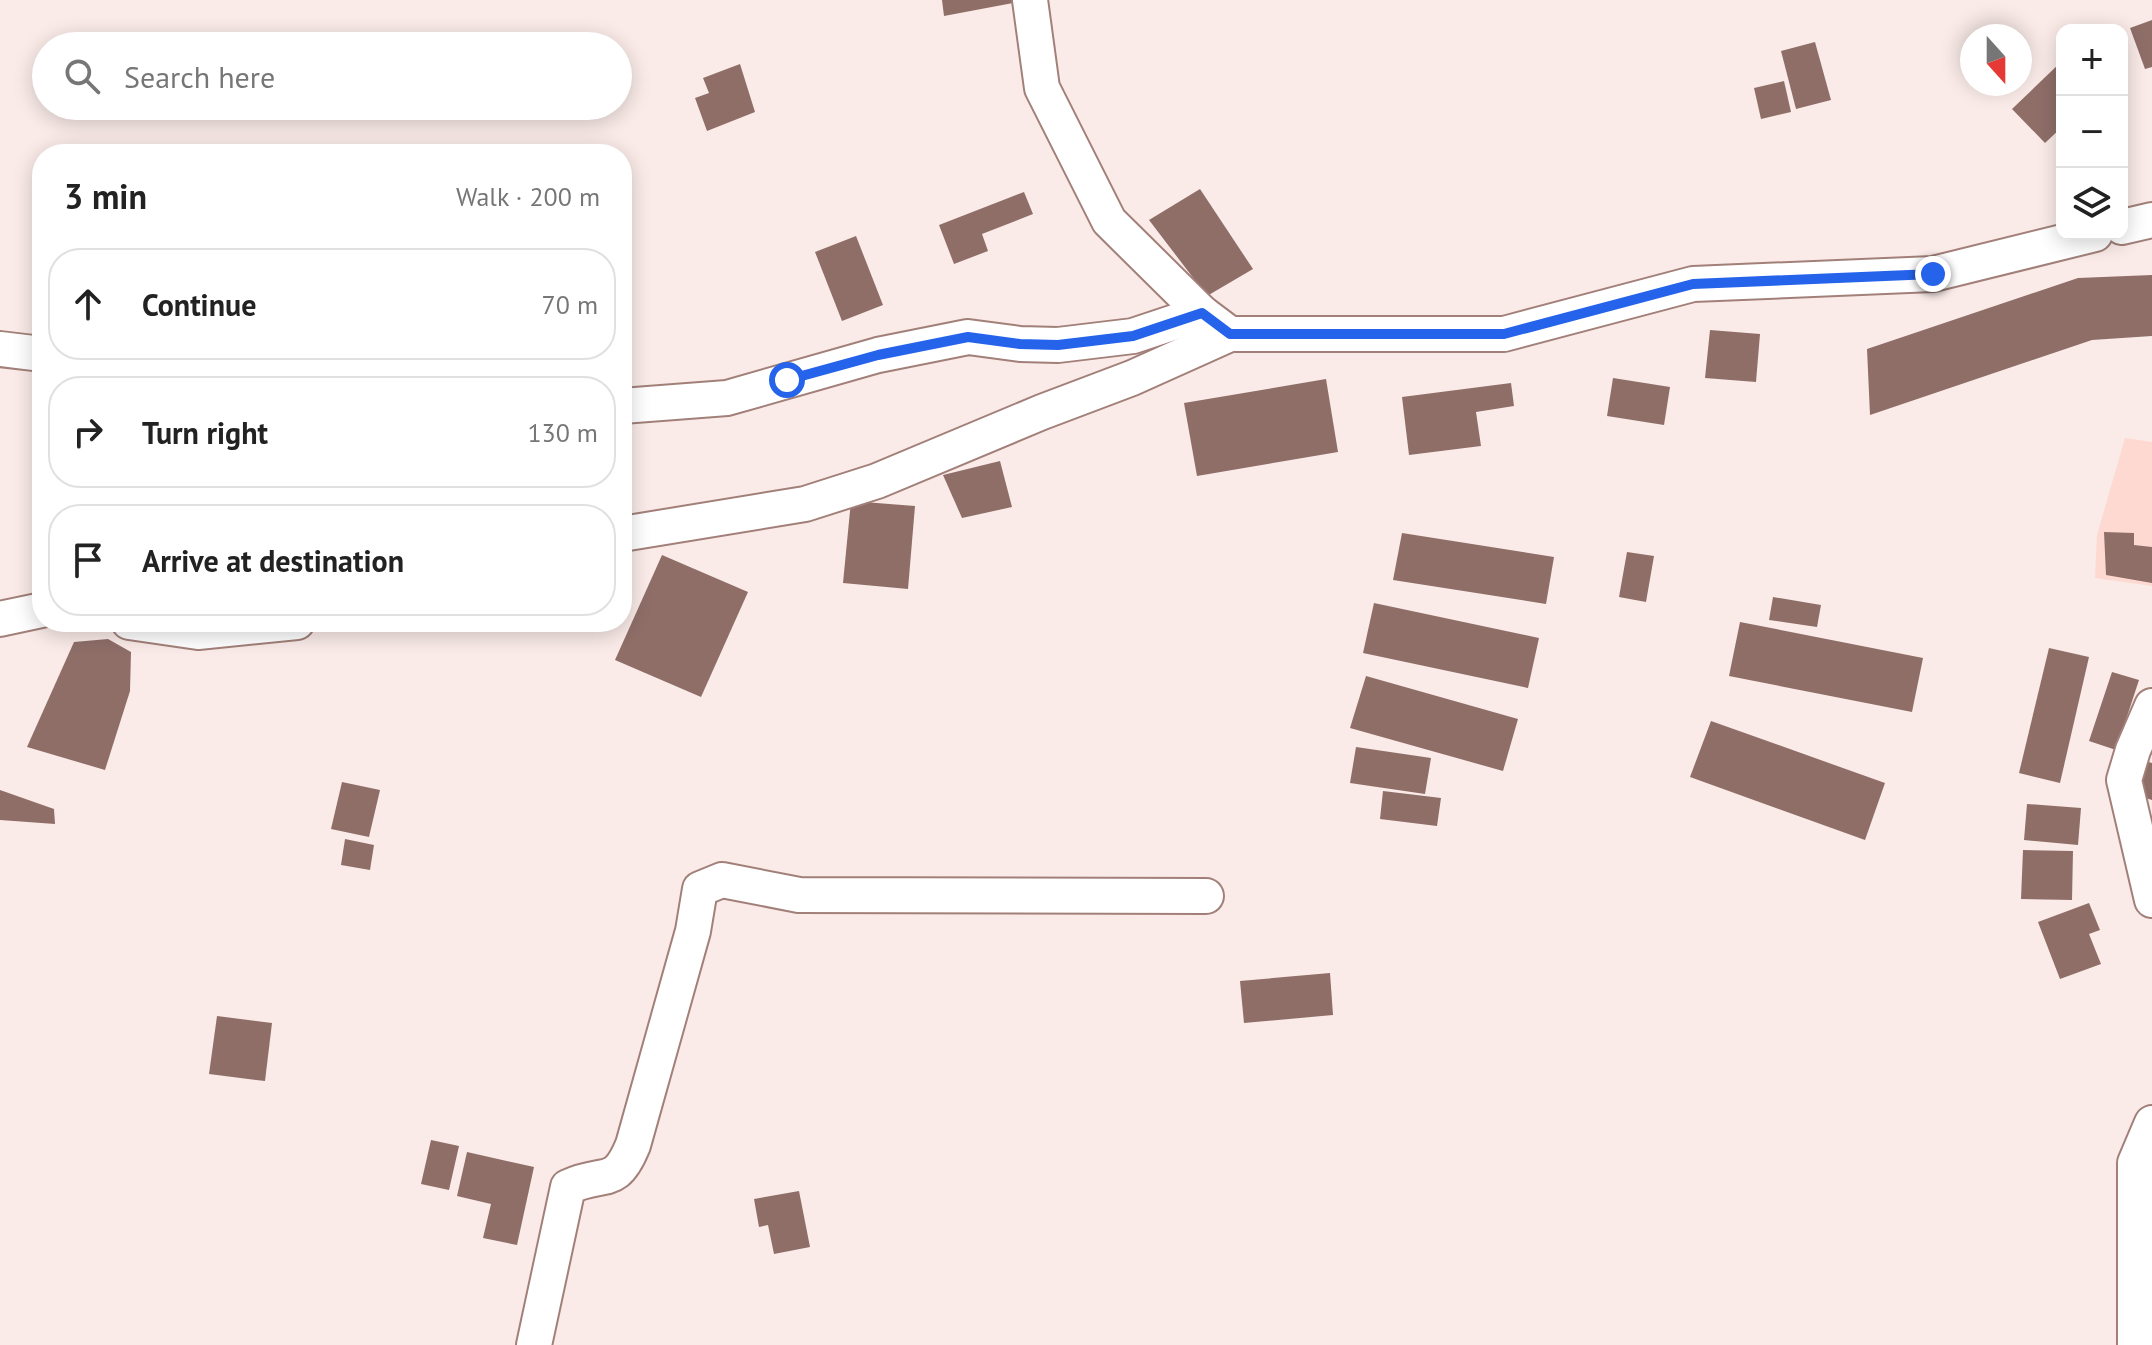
<!DOCTYPE html>
<meta charset="utf-8">
<style>
:root{--surface:#fff;--page:#f6f6f6;--text:#222;--muted:#767676;--line:#e0e0e0}
body{margin:0;font-family:"PT Sans",sans-serif;background:var(--page);color:var(--text)}
.controls{position:absolute;right:24px;top:24px;display:grid;overflow:hidden;border-radius:16px;box-shadow:0 4px 20px #0003}
.controls button{width:72px;height:72px;display:grid;place-items:center;padding:0;border:0;border-bottom:2px solid var(--line);background:var(--surface);color:var(--text);font:40px sans-serif}
.compass{position:absolute;left:1960px;top:24px;width:72px;height:72px;border-radius:50%;background:var(--surface);box-shadow:0 4px 20px #0003;rotate:159deg}
.stop{position:absolute;width:24px;height:24px;margin:-18px;border:6px solid #2563eb;border-radius:50%;background:#fff}
.stop.end{background:#2563eb;border-color:#fff;box-shadow:0 2px 8px #0008}
.list{margin:0;padding:0;list-style:none}
h2{display:flex;justify-content:space-between;align-items:center;height:104px;margin:0;padding:0 32px;font-size:34px}
h2 small{font-size:26px;font-weight:400;color:var(--muted)}
.list li{display:grid;grid-template-columns:52px 1fr auto;gap:24px;align-items:center;box-sizing:border-box;height:112px;margin:0 16px 16px;padding:0 16px;border:2px solid var(--line);border-radius:32px}
.list b{display:block;font-size:30px;white-space:nowrap}
.list em{font-size:26px;font-style:normal;color:var(--muted)}
.icon{flex:none;width:44px;height:44px;fill:none;stroke:currentColor;stroke-width:2;stroke-linecap:round;stroke-linejoin:round}
.map{position:relative;flex:none;width:2152px;height:1345px;overflow:hidden}
.search{position:absolute;background:var(--surface);box-shadow:0 4px 20px #0003;left:32px;top:32px;width:600px;height:88px;display:flex;align-items:center;gap:20px;box-sizing:border-box;padding:0 28px;border-radius:44px;color:var(--muted);font-size:30px}
.panel{position:absolute;background:var(--surface);box-shadow:0 4px 20px #0003;left:32px;top:144px;width:600px;height:488px;border-radius:32px}
.map>svg:first-child{display:block}
.built{fill:#fed9d2}
.building{fill:#8f6e68}
.lines{fill:none;stroke-linecap:round;stroke-linejoin:round}
.minor-casing{stroke:#a28079;stroke-width:38}
.minor{stroke:#fff;stroke-width:34}
.route{stroke:#2563eb;stroke-width:10}
</style>
<div class="map">
<svg width="2152" height="1345" viewBox="0 0 2152 1345">
<rect width="100%" height="100%" fill="#faebe8"/>
<!-- built -->
<path class="built" d="M2125,438L2152,442V586L2095,578L2097,535Z"/>
<!-- building -->
<g class="building">
<path d="M942,0H1012L1013,3L944,16Z"/>
<path d="M2152,20V67L2145,69L2130,28Z"/>
<path d="M1815,42L1831,100L1796,109L1781,51Z"/>
<path d="M2062,61V127L2045,143L2012,109Z"/>
<path d="M740,64L755,112L707,131L695,98L709,93L703,78Z"/>
<path d="M1784,81L1791,112L1761,119L1754,88Z"/>
<path d="M1200,189L1253,269L1207,296L1149,220Z"/>
<path d="M1024,192L1033,214L982,234L988,251L954,264L939,225Z"/>
<path d="M856,236L883,305L842,321L815,252Z"/>
<path d="M2152,275V336L2092,340L1870,415L1867,349L2078,278Z"/>
<path d="M1710,330L1760,334L1756,382L1705,378Z"/>
<path d="M1613,378L1670,387L1664,425L1607,416Z"/>
<path d="M1326,379L1338,452L1197,476L1184,403Z"/>
<path d="M1511,383L1514,406L1476,412L1481,446L1409,455L1402,397Z"/>
<path d="M1000,461L1012,507L962,518L943,475Z"/>
<path d="M851,501L915,506L908,589L843,583Z"/>
<path d="M2104,532L2134,533V545L2152,547V583L2106,575Z"/>
<path d="M1402,533L1554,557L1546,604L1393,580Z"/>
<path d="M1627,552L1654,556L1646,602L1619,597Z"/>
<path d="M662,555L748,592L701,697L615,660Z"/>
<path d="M1773,597L1821,605L1817,627L1769,620Z"/>
<path d="M1374,603L1539,638L1528,688L1363,653Z"/>
<path d="M1740,622L1923,658L1912,712L1729,676Z"/>
<path d="M108,639L131,652L130,691L105,770L27,747L74,642Z"/>
<path d="M2049,648L2089,657L2060,783L2019,773Z"/>
<path d="M2112,672L2139,680L2116,750L2089,741Z"/>
<path d="M1366,676L1518,719L1503,771L1350,728Z"/>
<path d="M1711,721L1885,783L1865,840L1690,777Z"/>
<path d="M1356,747L1431,758L1425,794L1350,783Z"/>
<path d="M2138,759L2152,763V800L2129,793Z"/>
<path d="M342,782L380,790L369,837L331,829Z"/>
<path d="M0,790L54,809L55,824L0,820Z"/>
<path d="M1383,791L1441,798L1437,826L1380,819Z"/>
<path d="M2027,804L2081,808L2078,845L2024,840Z"/>
<path d="M345,839L374,845L370,870L341,865Z"/>
<path d="M2023,850L2073,851L2072,900L2021,899Z"/>
<path d="M2089,903L2100,930L2089,934L2101,964L2060,979L2038,922Z"/>
<path d="M1330,973L1333,1015L1244,1023L1240,981Z"/>
<path d="M217,1016L272,1023L265,1081L209,1074Z"/>
<path d="M431,1140L459,1146L449,1190L421,1184Z"/>
<path d="M467,1152L534,1167L517,1245L483,1238L491,1204L457,1196Z"/>
<path d="M799,1191L810,1247L774,1254L768,1225L759,1227L754,1199Z"/>
</g>
<g class="lines">
<!-- minor casing -->
<g class="minor-casing">
<g id="minor">
<path d="M1030,0L1042,88L1109,221L1202,313L1230,334H1504L1693,284L1933,274L2095,234"/>
<path d="M2122,227L2152,220"/>
<path d="M0,349L42,354"/>
<path d="M622,406L727,398L878,355L968,337L1020,344L1058,345L1133,336L1202,313"/>
<path d="M622,534L805,504L877,481L1042,412L1132,378L1230,334"/>
<path d="M0,619L42,610"/>
<path d="M129,622L198,632L297,622"/>
<path d="M2152,706L2133,750L2124,780L2152,900"/>
<path d="M534,1345L568,1187C605,1170 615,1189 633,1145L693,931L700,889L722,880L799,895L1206,896"/>
<path d="M2135,1345V1163L2152,1123"/>
</g>
</g>
<!-- minor -->
<use href="#minor" class="minor"/>
</g>
<g class="lines">
<!-- route -->
<path class="route" d="M787,380L878,355L968,337L1020,344L1058,345L1133,336L1202,313L1230,334H1504L1693,284L1933,274"/>
</g>
</svg>
<div class="controls">
<button>+</button>
<button>−</button>
<button><svg class="icon" aria-label="layers" viewBox="0 0 24 24"><path d="M12 4l9 5-9 5-9-5zM3 14l9 5 9-5"/></svg></button>
</div>
<svg class="compass" viewBox="-18 -18 36 36"><path d="M0-13l5 13h-10z" fill="#e53935"/><path d="M0 13l5-13h-10z" fill="#767676"/></svg>
<div class="stop" style="left:787px;top:380px"></div>
<div class="stop end" style="left:1933px;top:274px"></div>
<div class="search"><svg class="icon" aria-label="search" viewBox="0 0 24 24"><circle cx="10" cy="10" r="6"/><path d="M15 15l6 6"/></svg>Search here</div>
<section class="panel">
<h2>3 min<small>Walk · 200 m</small></h2>
<ul class="list">
<li><svg class="icon" aria-label="ahead" viewBox="0 0 24 24"><path d="M12 20V5M6 11l6-6 6 6"/></svg><div><b>Continue</b></div><em>70 m</em></li>
<li><svg class="icon" aria-label="right" viewBox="0 0 24 24"><path d="M7 20v-9h11M14 6l5 5-5 5"/></svg><div><b>Turn right</b></div><em>130 m</em></li>
<li><svg class="icon" aria-label="arrive" viewBox="0 0 24 24"><path d="M6 21V4h12l-3 4 3 4H6"/></svg><div><b>Arrive at destination</b></div></li>
</ul>
</section>
</div>
